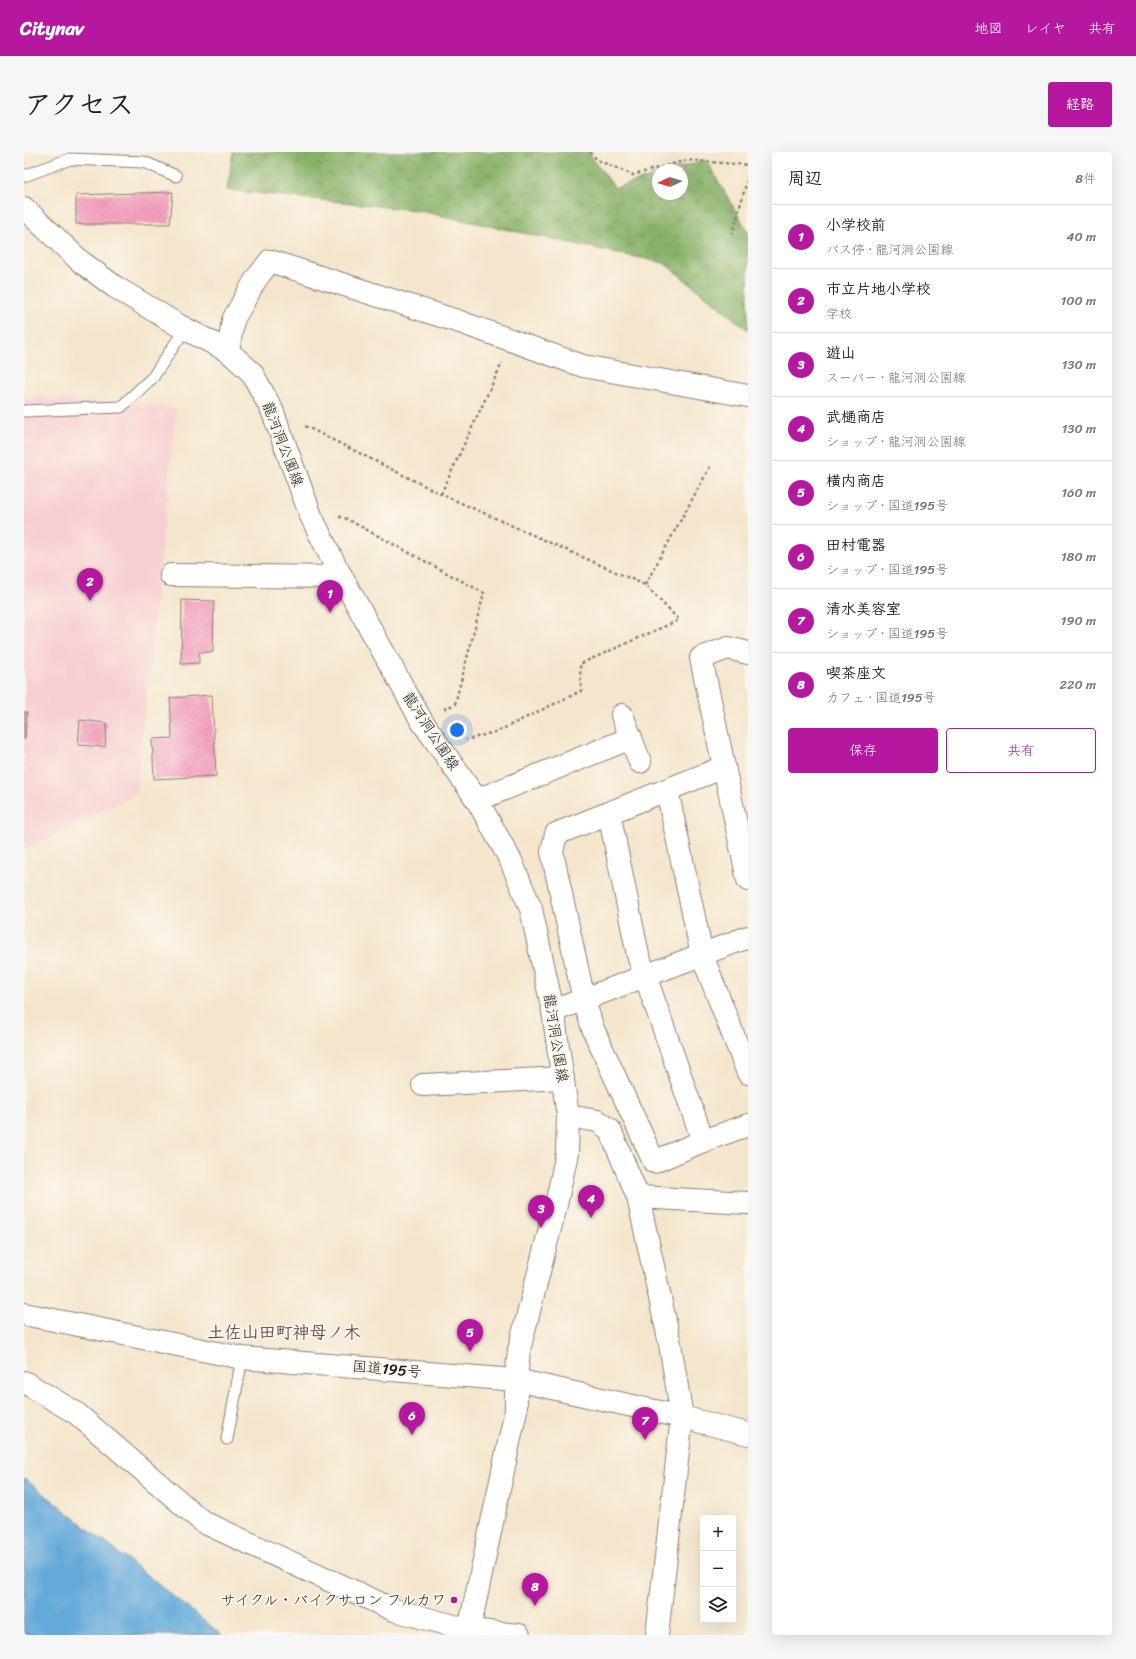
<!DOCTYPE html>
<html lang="ja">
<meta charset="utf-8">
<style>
:root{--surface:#fff;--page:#f6f6f6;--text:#222;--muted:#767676;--line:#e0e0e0;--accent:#b5179e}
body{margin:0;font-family:Sriracha,"Klee One",sans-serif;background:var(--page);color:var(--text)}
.controls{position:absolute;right:12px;bottom:12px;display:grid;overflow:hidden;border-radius:4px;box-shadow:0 4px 16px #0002}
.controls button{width:36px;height:36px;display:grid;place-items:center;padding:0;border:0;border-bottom:1px solid var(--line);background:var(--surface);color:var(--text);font:20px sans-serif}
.compass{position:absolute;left:628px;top:12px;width:36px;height:36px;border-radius:50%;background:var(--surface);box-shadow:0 4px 16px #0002;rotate:266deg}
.you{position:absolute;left:433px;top:578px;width:14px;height:14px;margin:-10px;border:3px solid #fff;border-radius:50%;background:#1a73e8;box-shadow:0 0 0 6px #1a73e833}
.badge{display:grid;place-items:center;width:26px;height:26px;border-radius:50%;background:var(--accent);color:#fff;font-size:13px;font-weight:700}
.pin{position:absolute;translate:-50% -33px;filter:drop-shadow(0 1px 2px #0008)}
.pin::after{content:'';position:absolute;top:21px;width:14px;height:12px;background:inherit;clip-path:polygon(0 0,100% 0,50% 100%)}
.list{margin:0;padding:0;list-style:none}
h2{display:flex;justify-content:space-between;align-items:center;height:52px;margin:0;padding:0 16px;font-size:17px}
h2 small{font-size:13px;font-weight:400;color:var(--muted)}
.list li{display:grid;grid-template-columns:26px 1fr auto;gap:12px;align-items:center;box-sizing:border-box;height:64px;padding:0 16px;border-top:1px solid var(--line)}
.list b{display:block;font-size:15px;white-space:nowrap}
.list p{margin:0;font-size:13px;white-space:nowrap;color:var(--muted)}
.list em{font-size:13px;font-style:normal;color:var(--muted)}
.actions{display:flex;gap:8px;padding:12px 16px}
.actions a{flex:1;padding:9px 0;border:1px solid var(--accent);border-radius:4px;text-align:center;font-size:14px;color:var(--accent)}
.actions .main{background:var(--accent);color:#fff}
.icon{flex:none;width:22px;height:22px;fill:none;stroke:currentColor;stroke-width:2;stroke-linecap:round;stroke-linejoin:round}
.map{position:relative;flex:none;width:724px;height:1483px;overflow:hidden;border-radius:4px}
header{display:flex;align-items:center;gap:24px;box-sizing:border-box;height:56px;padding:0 20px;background:var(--accent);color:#fff}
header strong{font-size:19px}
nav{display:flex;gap:22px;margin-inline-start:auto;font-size:14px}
.intro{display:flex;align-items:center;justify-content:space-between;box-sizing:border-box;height:96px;padding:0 24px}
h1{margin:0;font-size:28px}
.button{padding:10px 18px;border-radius:4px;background:var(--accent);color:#fff;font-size:14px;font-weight:700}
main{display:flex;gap:24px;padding:0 24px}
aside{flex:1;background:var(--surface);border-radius:4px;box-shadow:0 4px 16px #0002}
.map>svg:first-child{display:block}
.built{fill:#f7cfd2}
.forest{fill:url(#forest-crowns);stroke:#526742}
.water{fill:#64a9da;stroke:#40627b}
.building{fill:url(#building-hatch)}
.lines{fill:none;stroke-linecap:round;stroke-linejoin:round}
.lane-casing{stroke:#888074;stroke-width:13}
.street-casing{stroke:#888074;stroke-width:24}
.primary-casing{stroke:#888074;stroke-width:24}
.highway-casing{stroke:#888074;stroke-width:24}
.path{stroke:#888074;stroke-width:2.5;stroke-dasharray:3 3;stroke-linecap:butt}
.lane{stroke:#fff;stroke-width:11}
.street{stroke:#fff;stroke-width:22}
.primary{stroke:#fff;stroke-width:22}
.highway{stroke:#fff;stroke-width:22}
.poi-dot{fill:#b5179e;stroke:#fbf7ec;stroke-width:1.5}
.labels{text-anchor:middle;stroke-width:3.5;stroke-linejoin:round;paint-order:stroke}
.street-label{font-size:15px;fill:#1c1c1c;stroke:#fbf7ec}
.poi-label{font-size:15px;fill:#1c1c1c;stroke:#fbf7ec;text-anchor:end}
.quarter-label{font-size:17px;font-weight:bold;fill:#684a55;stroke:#fbf7ec}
</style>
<header>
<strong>Citynav</strong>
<nav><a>地図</a><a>レイヤ</a><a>共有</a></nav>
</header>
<div class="intro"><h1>アクセス</h1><a class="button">経路</a></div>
<main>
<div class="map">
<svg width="724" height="1483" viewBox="0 0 724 1483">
<defs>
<pattern id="forest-crowns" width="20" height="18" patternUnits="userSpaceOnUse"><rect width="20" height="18" fill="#89b269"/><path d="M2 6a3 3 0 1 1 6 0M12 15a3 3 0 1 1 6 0" fill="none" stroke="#6f9056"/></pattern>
<pattern id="building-hatch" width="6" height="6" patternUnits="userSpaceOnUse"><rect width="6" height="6" fill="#f5a0bf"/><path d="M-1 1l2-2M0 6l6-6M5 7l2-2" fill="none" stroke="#d189a4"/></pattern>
</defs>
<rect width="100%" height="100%" fill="#fbf7ec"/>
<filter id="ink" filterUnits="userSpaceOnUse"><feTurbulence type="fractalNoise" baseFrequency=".025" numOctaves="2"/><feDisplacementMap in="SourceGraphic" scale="8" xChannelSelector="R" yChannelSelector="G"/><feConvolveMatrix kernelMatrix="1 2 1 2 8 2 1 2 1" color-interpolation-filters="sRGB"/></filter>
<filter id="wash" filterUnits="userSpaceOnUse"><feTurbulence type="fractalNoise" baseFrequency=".012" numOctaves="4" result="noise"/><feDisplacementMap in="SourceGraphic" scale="16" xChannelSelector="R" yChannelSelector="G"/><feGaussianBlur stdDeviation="0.9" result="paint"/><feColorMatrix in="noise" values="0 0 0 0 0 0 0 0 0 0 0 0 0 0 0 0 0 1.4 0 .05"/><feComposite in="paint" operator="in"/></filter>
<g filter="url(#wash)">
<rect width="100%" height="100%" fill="#f5e5cc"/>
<!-- built -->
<path class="built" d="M0,245L152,256L112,642L0,698Z"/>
<!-- forest -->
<path class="forest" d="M209,0H564L591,36L634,23V42H658V18H649L682,8L724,80V178L640,111L391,58L203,38Z"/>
<!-- water -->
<path class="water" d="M0,1326L198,1483H0Z"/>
<g id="blocks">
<!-- building -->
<g class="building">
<path d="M149,40L146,72H52V43Z"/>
<path d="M158,448L190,449L189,500H175V511L157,512Z"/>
<path d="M188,543L192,624L130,627L128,587L148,586L146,546Z"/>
<path d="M0,560H3L1,587H0Z"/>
<path d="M56,568L83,571L81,595L54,593Z"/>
</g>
</g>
</g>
<g filter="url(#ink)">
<use href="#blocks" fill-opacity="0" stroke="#888074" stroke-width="1"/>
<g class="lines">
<!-- lane casing -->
<g class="lane-casing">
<g id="lane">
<path d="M0,24L46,7L120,10L152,24"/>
<path d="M0,259L97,255L129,225L161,177"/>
<path d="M203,1287L218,1206"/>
</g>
</g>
<!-- street casing -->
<g class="street-casing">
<g id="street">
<path d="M204,199L209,168L232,127L246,109L436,170L559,214L724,244"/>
<path d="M147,423L317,425"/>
<path d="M724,501L704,496L677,506L724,728"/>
<path d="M598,563L616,610"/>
<path d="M700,615L532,682L528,700L560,848L569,877L630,1010L679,989L724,973"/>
<path d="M643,638L678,803L724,921"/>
<path d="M453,648L607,586"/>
<path d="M585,661L614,803L679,989"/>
<path d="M529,859L724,785"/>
<path d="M399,933L539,926"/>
<path d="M544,964L574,969L586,978L614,1045L646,1192L658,1265L633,1483"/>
<path d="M614,1045L724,1051"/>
<path d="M0,1230L52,1261L179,1370L370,1458L445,1478L495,1483"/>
<path d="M445,1478L492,1258V1228"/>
</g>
</g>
<!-- primary casing -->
<g class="primary-casing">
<path id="primary" d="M0,56L56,109L91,135L154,173L204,199L228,221L248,258L287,364L310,411L397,568L453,648L487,709L507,757L529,859L544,964L543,1001L532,1053L495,1198L492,1228"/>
</g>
<!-- highway casing -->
<g class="highway-casing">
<path id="highway" d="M0,1162L218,1206L492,1228L658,1265L724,1282"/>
</g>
<!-- path -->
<g class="path">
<path d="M566,0L573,8L609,23L663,8L724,13"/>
<path d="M708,83L724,25"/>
<path d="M281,274L417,342L621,433L655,468L556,512L557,539L474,579L442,588"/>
<path d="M417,342L478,211"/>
<path d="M315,365H319L460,441L431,552L420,557"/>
<path d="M621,433L687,313"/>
</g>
<!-- lane -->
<use href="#lane" class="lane"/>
<!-- street -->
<use href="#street" class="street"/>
<!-- primary -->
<use href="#primary" class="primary"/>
<!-- highway -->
<use href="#highway" class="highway"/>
</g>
</g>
<!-- markers -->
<circle class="poi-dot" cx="430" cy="1448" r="4"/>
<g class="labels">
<!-- street labels -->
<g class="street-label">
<text transform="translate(259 292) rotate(69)" y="5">龍河洞公園線</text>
<text transform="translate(407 579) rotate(57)" y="5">龍河洞公園線</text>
<text transform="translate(532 886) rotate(81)" y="5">龍河洞公園線</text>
<text transform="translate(363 1217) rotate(5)" y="5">国道195号</text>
</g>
<!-- poi labels -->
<g class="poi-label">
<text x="422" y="1453">サイクル・バイクサロン フルカワ</text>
</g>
<!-- quarter labels -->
<g class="quarter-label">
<text x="260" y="1186">土佐山田町神母ノ木</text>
</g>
</g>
</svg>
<div class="controls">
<button>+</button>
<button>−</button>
<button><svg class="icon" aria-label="layers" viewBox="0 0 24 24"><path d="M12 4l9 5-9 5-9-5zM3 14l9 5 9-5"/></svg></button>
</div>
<svg class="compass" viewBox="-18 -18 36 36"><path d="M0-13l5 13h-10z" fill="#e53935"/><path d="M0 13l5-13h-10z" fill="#767676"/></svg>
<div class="you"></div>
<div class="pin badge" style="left:306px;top:461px">1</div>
<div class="pin badge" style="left:66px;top:449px">2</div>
<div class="pin badge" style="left:517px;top:1076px">3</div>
<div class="pin badge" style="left:567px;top:1066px">4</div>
<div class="pin badge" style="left:446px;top:1200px">5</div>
<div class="pin badge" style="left:388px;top:1283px">6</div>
<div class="pin badge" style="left:621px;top:1288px">7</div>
<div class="pin badge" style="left:511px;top:1454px">8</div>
</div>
<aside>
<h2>周辺<small>8件</small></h2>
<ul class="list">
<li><span class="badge">1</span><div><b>小学校前</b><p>バス停 · 龍河洞公園線</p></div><em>40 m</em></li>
<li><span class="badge">2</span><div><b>市立片地小学校</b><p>学校</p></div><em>100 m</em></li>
<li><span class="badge">3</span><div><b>遊山</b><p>スーパー · 龍河洞公園線</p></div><em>130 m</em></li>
<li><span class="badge">4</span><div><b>武樋商店</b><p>ショップ · 龍河洞公園線</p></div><em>130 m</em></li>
<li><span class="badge">5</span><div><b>横内商店</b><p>ショップ · 国道195号</p></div><em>160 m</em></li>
<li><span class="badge">6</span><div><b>田村電器</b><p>ショップ · 国道195号</p></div><em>180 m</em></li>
<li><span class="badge">7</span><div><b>清水美容室</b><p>ショップ · 国道195号</p></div><em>190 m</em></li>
<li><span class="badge">8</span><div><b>喫茶座文</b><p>カフェ · 国道195号</p></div><em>220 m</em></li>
</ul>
<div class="actions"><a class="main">保存</a><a>共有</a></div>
</aside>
</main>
